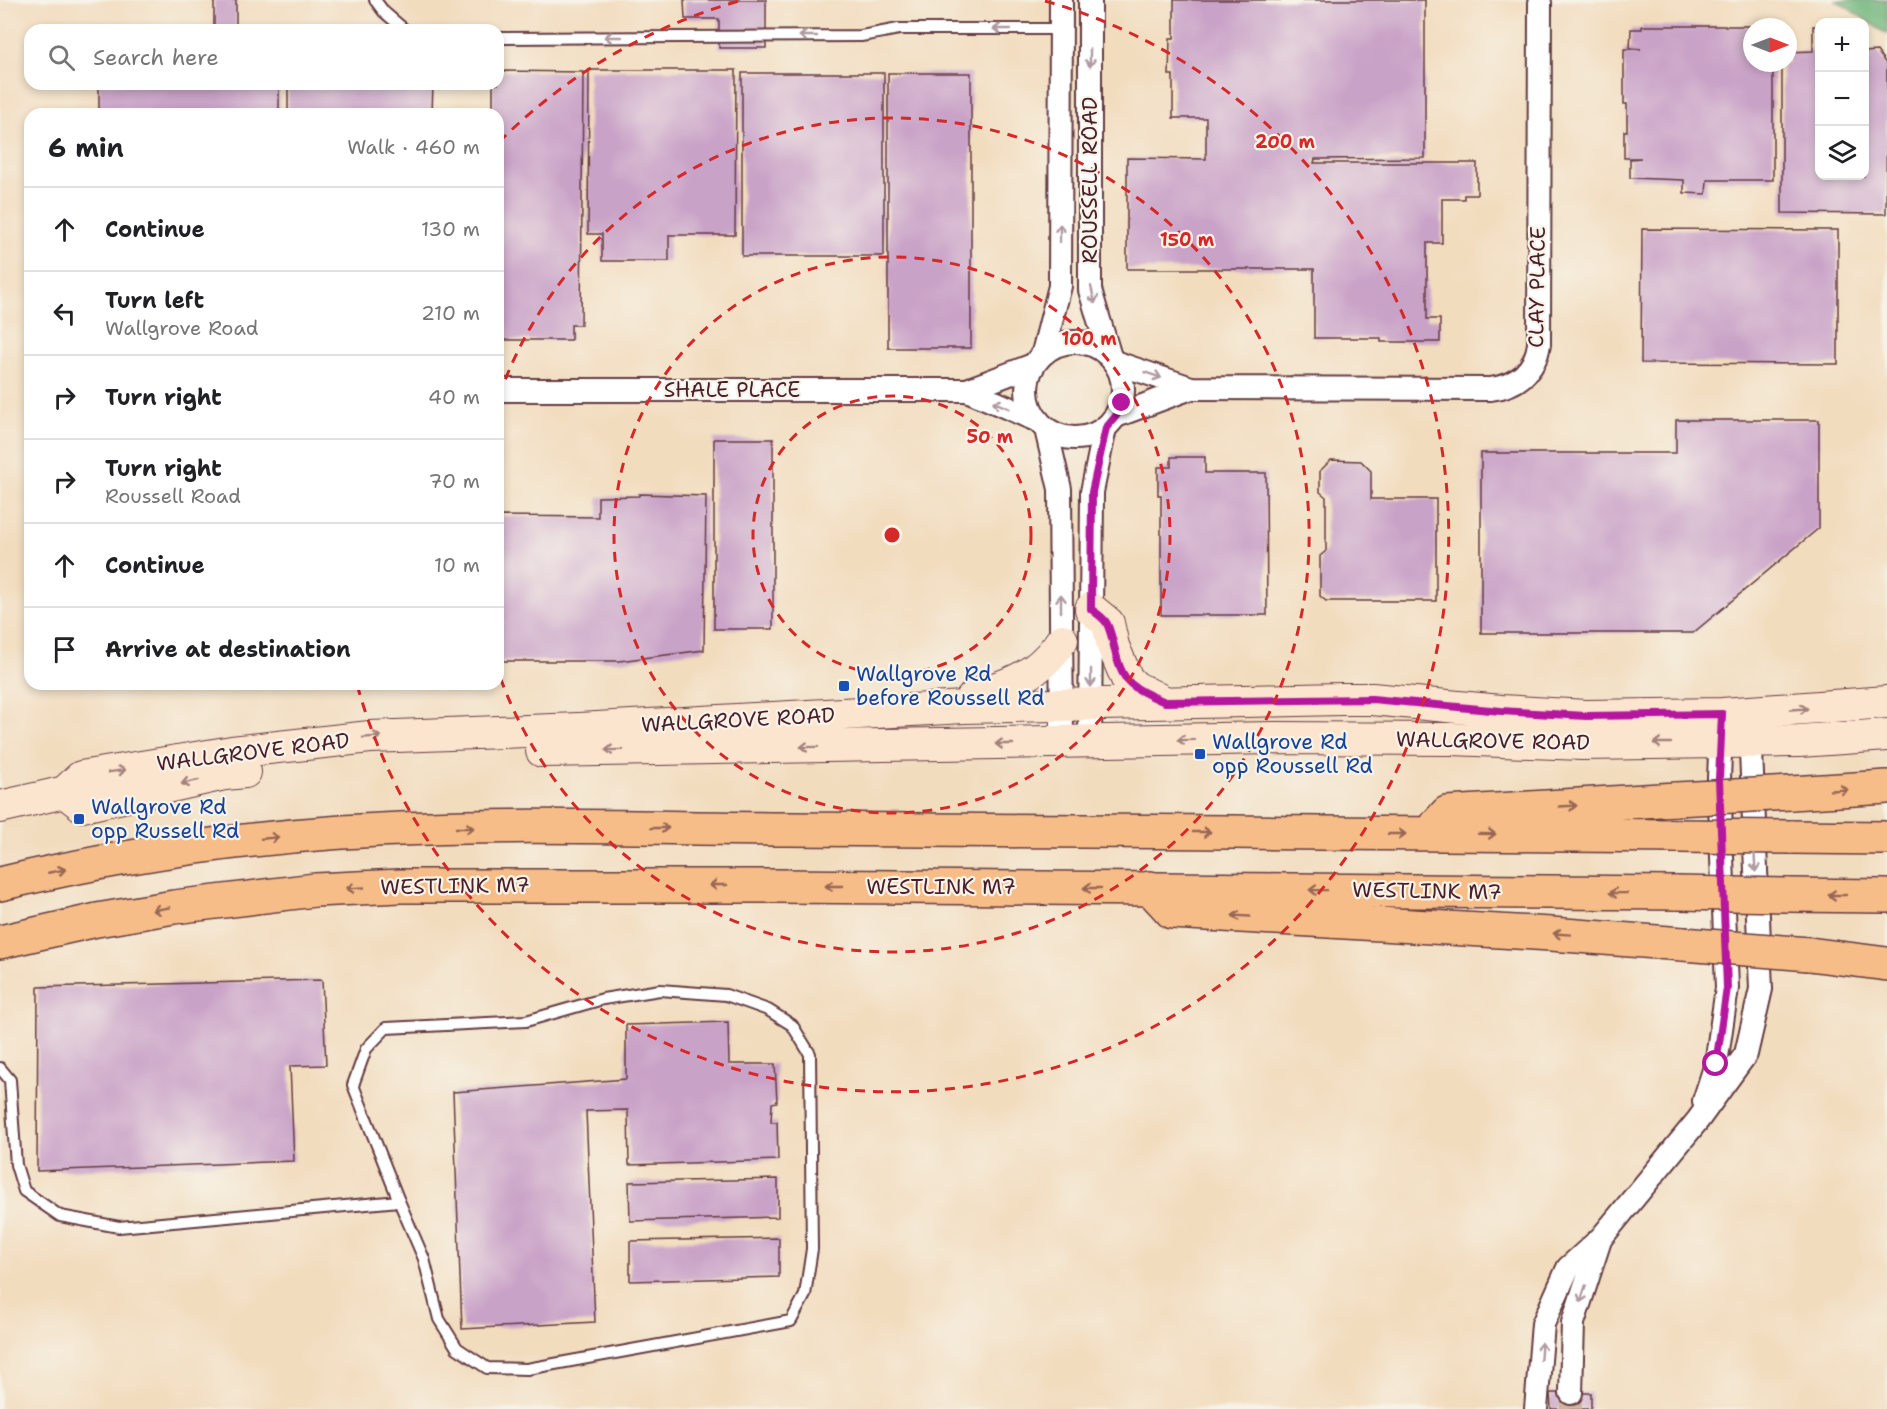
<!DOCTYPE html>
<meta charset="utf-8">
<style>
:root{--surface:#fff;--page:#f6f6f6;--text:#202124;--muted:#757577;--line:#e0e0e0}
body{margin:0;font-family:"Shantell Sans",sans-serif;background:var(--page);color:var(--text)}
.controls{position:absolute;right:18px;top:18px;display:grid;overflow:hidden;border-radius:12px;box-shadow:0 3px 9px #0003}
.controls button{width:54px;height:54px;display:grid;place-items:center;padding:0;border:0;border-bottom:2px solid var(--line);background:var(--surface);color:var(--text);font:30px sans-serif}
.compass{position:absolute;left:1743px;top:18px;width:54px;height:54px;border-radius:50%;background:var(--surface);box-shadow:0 3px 9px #0003;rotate:90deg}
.stop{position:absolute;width:18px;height:18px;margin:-14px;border:4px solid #b5179e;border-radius:50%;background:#fff}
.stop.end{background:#b5179e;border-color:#fff;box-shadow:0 2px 6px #0008}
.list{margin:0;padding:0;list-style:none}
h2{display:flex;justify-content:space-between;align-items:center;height:78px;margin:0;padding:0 24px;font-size:26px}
h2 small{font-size:20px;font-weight:400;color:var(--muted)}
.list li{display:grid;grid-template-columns:39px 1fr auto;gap:18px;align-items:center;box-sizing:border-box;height:84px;padding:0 24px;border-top:2px solid var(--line)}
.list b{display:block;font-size:22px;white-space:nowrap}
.list p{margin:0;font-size:20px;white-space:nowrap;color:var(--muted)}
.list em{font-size:20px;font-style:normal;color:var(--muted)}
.icon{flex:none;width:33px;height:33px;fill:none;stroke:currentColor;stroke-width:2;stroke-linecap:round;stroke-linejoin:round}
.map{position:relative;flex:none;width:1887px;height:1409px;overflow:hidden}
.search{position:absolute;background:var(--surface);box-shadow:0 3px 9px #0003;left:24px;top:24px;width:480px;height:66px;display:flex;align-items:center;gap:15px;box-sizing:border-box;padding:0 21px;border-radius:18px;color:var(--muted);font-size:22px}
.panel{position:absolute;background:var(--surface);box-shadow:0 3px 9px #0003;left:24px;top:108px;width:480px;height:582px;border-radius:18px}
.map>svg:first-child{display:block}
.forest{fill:#6ab278;stroke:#5a6852;stroke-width:1.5}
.building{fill:#c9a2c7}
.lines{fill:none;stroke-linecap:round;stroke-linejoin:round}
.street-tunnel{stroke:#d0b6a1;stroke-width:22;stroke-dasharray:22 11;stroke-linecap:butt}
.lane-casing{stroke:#633b41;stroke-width:14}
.street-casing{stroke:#633b41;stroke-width:26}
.secondary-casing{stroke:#633b41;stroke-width:34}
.highway-casing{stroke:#633b41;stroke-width:36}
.lane{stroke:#fff;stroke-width:10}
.street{stroke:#fff;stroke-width:22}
.secondary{stroke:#fce5cf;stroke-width:32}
.highway{stroke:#f7bd88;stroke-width:33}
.highway-bridge-casing{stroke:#633b41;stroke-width:36;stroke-linecap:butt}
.highway-bridge{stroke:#f7bd88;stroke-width:33}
.oneway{stroke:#ae9aa0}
.oneway2{stroke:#a3827d}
.oneway3{stroke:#986655}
.route{stroke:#b5179e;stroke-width:8}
.ring{fill:none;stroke:#d62828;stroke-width:3;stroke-dasharray:10 8}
.transit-dot{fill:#1a4fb4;stroke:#f7f3e8;stroke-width:2}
.labels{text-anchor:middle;stroke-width:4.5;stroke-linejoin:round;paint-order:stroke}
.street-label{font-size:21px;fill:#4a1f2b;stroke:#f7f3e8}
.transit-label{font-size:21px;fill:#164399;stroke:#f7f3e8;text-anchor:start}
.centre{fill:#d62828;stroke:#f7f3e8;stroke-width:3}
.ring-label{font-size:18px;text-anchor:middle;font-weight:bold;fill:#d62828;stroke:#f7f3e8;stroke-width:4.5;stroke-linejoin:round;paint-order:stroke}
</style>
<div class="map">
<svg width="1887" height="1409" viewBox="0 0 1887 1409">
<rect width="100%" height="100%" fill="#f7f3e8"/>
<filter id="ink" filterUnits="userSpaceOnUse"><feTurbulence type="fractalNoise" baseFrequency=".0167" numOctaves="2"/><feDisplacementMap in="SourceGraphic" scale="12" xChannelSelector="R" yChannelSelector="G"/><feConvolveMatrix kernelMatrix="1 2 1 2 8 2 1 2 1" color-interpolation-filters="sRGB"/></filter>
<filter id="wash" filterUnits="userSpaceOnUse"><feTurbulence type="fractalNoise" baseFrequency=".008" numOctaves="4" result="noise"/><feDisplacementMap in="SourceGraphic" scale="24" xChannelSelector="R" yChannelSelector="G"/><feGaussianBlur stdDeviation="1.35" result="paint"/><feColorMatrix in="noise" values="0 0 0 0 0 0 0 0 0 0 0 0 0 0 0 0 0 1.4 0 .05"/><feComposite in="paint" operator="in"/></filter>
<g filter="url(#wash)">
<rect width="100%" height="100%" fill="#f2dcbe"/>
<!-- forest -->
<path class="forest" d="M1836,0H1887V34Z"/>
<g id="blocks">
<!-- building -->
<g class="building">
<rect x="214" y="0" width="22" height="30"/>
<path d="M684,0H766V48H719V19H685Z"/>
<path d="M1174,0H1425V158L1315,159L1314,163H1477V195H1464V199H1442V243H1427V319H1440V342H1381V338H1314V269H1127V158L1206,159V118H1173V75H1169L1170,38H1174Z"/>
<path d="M1642,26H1752V63H1773V180H1707L1706,194L1684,193V180L1630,178V159L1641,158H1624V131H1627V104H1624V49H1641L1630,48L1631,29H1642Z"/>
<path d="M1813,26H1820V176H1864V52L1877,51L1887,65L1886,214L1782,213V63H1788V52L1813,51Z"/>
<path d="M589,70H736L735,235H669V261H602V234H588Z"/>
<path d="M498,71L583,72L581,325H571V340H498V114H493V84H498Z"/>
<rect x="742" y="73" width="142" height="183"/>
<rect x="888" y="73" width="83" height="275"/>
<rect x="99" y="84" width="180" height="30"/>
<path d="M288,84H433L432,114H288Z"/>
<path d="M1642,229L1838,230V364L1641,363Z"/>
<path d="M1676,420H1819V528L1693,633H1481V453H1676Z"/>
<rect x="714" y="439" width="59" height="190"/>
<path d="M1171,457H1205V473H1266L1267,615H1161V495H1158V467H1171Z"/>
<path d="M1331,460L1361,461L1371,471V499H1436V601H1326L1320,596V556L1326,551V497L1320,492V471Z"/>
<path d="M639,494L706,496L704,650L619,661H498V516L598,517V497L639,496Z"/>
<path d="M322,980L326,1065L290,1066L294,1161L37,1171L38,987Z"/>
<path d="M728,1022L729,1064H775L777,1102L772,1103L771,1122H777L778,1160L629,1165L628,1110L586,1111L595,1322L462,1329L453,1092L626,1079V1025Z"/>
<path d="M778,1179V1217L630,1221L629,1182Z"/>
<path d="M779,1238V1277L630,1281V1241Z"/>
<path d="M1550,1393H1591V1409H1551Z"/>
</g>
</g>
</g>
<g filter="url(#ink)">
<use href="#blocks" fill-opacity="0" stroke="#633b41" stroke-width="1.5"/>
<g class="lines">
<!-- street-tunnel -->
<path class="street-tunnel" d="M1571,1409V1393"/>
<!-- lane casing -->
<g class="lane-casing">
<g id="lane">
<path d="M375,0L384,12L405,30"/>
<path d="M498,38L861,36L899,29H1060"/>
<path d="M660,990L726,995L768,1010L792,1025L810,1054L812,1249L805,1295L791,1321L527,1369L487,1368L457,1348L439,1319L424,1259L399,1201L353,1085L366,1049L386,1028L526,1021L603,999Z"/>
<path d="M0,1068L10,1080L16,1165L24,1191L60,1216L119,1227L399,1201"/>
</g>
</g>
<!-- street casing -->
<g class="street-casing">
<g id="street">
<path d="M1090,0V290L1110,357"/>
<circle cx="1075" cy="390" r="48"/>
<path d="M1043,353L1060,286L1061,0"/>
<path d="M1114,362L1191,388L1490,389C1517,386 1535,371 1539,344L1540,3"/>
<path d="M498,390H967L1033,365"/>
<path d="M967,390L1036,420"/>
<path d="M1116,416L1191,388"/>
<path d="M1046,429L1060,489L1062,743"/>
<path d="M1090,742L1092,492L1105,428"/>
<path d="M1704,1101L1716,1064L1727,988L1719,779L1721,729"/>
<path d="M1571,1393L1573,1323L1600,1240"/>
<path d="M1536,1409L1543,1324L1568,1268L1601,1238L1698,1120L1746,1054L1761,989L1750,727"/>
</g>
</g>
<!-- secondary casing -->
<g class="secondary-casing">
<g id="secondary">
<path d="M1091,609L1108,623L1113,646L1127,679L1135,687L1164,702"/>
<path d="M971,700C979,690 988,691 1000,687C1028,677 1045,665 1062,640"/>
<path d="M542,751L1274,738L1451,739L1582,744L1721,742L1799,741L1887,735"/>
<path d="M65,792L83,806L225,774L245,772"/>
<path d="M0,807L65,792L81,777L232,752L370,737L579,729L964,707L1341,699H1372L1501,711L1586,716L1722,714L1887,702"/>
</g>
</g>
<!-- highway casing -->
<g class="highway-casing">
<g id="highway">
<path d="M1791,793L1887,787"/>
<path d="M1437,824L1447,813L1676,799"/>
<path d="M1790,837L1887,838"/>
<path d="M0,884C112,857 226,840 342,832C490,822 640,828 789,829C1085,830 1380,834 1676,836"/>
<path d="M1150,888L1172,912L1551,934L1683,944"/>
<path d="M1787,895L1887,896"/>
<path d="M0,942L97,920L174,907L315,890L400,886H776L1677,893"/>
<path d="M1809,954L1887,964"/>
</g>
</g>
<!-- lane -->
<use href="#lane" class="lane"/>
<!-- street -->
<use href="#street" class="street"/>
<!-- secondary -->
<use href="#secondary" class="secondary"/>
<!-- highway -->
<use href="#highway" class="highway"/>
<!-- highway-bridge casing -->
<g class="highway-bridge-casing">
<g id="highway-bridge">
<path d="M1676,799L1791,793"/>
<path d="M1676,836L1790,837"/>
<path d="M1677,893L1787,895"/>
<path d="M1683,944L1809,954"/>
</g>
</g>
<!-- highway-bridge -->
<use href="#highway-bridge" class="highway-bridge"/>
</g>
<!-- one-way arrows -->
<defs><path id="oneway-shaft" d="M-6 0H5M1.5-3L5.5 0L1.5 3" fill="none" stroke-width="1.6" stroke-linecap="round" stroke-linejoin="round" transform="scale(1.5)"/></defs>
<g class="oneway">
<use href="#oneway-shaft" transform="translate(1002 29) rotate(-180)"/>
<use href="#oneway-shaft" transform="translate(808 36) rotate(180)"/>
<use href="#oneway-shaft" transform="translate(613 37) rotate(180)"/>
<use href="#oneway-shaft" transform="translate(1090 58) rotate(90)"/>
<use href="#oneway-shaft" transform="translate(1060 233) rotate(-90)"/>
<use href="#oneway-shaft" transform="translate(1093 295) rotate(77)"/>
<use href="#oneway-shaft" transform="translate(1153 375) rotate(19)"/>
<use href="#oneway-shaft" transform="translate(1001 405) rotate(-157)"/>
<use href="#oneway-shaft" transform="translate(1061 603) rotate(-90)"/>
<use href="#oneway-shaft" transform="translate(1091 678) rotate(90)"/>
<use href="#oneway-shaft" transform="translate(1755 863) rotate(87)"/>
<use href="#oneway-shaft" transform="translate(1583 1294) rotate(108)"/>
<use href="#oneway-shaft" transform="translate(1541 1351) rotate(-86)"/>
</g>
<g class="oneway2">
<use href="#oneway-shaft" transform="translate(1799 709) rotate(-3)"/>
<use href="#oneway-shaft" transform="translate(372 737) rotate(-4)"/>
<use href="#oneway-shaft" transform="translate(1186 740) rotate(179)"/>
<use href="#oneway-shaft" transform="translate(1662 743) rotate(180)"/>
<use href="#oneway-shaft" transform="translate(1004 744) rotate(180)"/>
<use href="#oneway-shaft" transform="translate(809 747) rotate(179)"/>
<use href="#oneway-shaft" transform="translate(614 750) rotate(179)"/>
<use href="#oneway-shaft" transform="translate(117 771) rotate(-9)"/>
<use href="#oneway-shaft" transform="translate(190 782) rotate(167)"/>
</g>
<g class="oneway3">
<use href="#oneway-shaft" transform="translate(1839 790) rotate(-3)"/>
<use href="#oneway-shaft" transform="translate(1568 806) rotate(-3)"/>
<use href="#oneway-shaft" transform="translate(465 828)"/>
<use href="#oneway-shaft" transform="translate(660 828)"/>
<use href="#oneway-shaft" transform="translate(1202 832)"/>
<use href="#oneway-shaft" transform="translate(1397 834)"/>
<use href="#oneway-shaft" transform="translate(1487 834) rotate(1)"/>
<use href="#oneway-shaft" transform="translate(270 838) rotate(-5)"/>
<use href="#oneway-shaft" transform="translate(57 871) rotate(-11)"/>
<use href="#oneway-shaft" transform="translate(718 885) rotate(-180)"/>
<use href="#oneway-shaft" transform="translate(834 886) rotate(-180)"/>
<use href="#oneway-shaft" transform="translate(355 888) rotate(177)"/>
<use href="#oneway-shaft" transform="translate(1092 888) rotate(-180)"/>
<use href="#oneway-shaft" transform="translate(1318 890) rotate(-179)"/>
<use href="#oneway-shaft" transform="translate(1618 893) rotate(-179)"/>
<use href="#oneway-shaft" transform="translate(1837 895) rotate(-180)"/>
<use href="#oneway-shaft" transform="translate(161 909) rotate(170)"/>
<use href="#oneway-shaft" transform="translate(1241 916) rotate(-177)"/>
<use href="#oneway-shaft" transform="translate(1562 934) rotate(-176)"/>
</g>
</g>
<g class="lines" filter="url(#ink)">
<!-- route -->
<path class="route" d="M1122,403L1116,416L1106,428L1092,492L1091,609C1097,614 1106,619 1108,626C1116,645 1115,669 1131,684C1140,692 1154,697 1165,702L1372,699L1501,711L1586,716L1722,714L1719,779L1727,988L1716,1064"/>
</g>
<!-- distance rings -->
<g class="ring">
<circle cx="892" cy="535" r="139"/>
<circle cx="892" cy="535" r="278"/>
<path d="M499 396A417 417 0 1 1 499 674"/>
<path d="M499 142A556 556 0 0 1 739 1M1045 1A556 556 0 1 1 358 688"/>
</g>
<!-- markers -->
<g class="transit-dot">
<rect x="838" y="680" width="12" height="12" rx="3"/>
<rect x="1194" y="748" width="12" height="12" rx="3"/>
<rect x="73" y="813" width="12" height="12" rx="3"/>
</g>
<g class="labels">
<!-- street labels -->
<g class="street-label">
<text transform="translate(1090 180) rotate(-90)" y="7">ROUSSELL ROAD</text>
<text transform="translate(1537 287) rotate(-89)" y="7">CLAY PLACE</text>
<text x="732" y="397">SHALE PLACE</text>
<text transform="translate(738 720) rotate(-3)" y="7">WALLGROVE ROAD</text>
<text transform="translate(1493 741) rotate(1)" y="7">WALLGROVE ROAD</text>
<text transform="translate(253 752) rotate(-7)" y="7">WALLGROVE ROAD</text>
<text transform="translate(455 886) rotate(-1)" y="7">WESTLINK M7</text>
<text x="941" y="894">WESTLINK M7</text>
<text transform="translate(1427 891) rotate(1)" y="7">WESTLINK M7</text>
</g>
<!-- transit labels -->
<g class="transit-label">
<text x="856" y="681">Wallgrove Rd<tspan x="856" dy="24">before Roussell Rd</tspan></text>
<text x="1212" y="749">Wallgrove Rd<tspan x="1212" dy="24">opp Roussell Rd</tspan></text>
<text x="91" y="814">Wallgrove Rd<tspan x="91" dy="24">opp Russell Rd</tspan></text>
</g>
</g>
<circle cx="892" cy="535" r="9" class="centre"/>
<g class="ring-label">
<text x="1285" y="148">200 m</text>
<text x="1187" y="246">150 m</text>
<text x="1089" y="345">100 m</text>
<text x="990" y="443">50 m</text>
</g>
</svg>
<div class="controls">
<button>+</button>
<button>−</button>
<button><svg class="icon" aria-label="layers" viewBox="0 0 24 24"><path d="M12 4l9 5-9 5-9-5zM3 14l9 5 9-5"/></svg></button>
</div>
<svg class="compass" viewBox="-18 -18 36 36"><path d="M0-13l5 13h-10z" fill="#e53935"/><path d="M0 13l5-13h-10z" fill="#757577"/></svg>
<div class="stop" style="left:1716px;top:1064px"></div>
<div class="stop end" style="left:1122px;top:403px"></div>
<div class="search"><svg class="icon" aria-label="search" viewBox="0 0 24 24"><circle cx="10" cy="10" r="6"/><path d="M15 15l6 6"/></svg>Search here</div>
<section class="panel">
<h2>6 min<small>Walk · 460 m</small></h2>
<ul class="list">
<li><svg class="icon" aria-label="ahead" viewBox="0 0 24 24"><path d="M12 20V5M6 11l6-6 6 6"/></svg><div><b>Continue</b></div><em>130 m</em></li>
<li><svg class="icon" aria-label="left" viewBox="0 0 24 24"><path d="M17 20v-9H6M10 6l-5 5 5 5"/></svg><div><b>Turn left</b><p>Wallgrove Road</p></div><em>210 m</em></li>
<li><svg class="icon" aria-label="right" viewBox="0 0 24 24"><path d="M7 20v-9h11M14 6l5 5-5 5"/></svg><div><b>Turn right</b></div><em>40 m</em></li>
<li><svg class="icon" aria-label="right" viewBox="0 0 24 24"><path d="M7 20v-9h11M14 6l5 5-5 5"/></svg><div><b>Turn right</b><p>Roussell Road</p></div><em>70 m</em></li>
<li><svg class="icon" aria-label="ahead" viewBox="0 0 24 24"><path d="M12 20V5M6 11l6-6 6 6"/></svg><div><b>Continue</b></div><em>10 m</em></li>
<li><svg class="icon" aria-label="arrive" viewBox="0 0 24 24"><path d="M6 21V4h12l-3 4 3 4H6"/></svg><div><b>Arrive at destination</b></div></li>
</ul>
</section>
</div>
